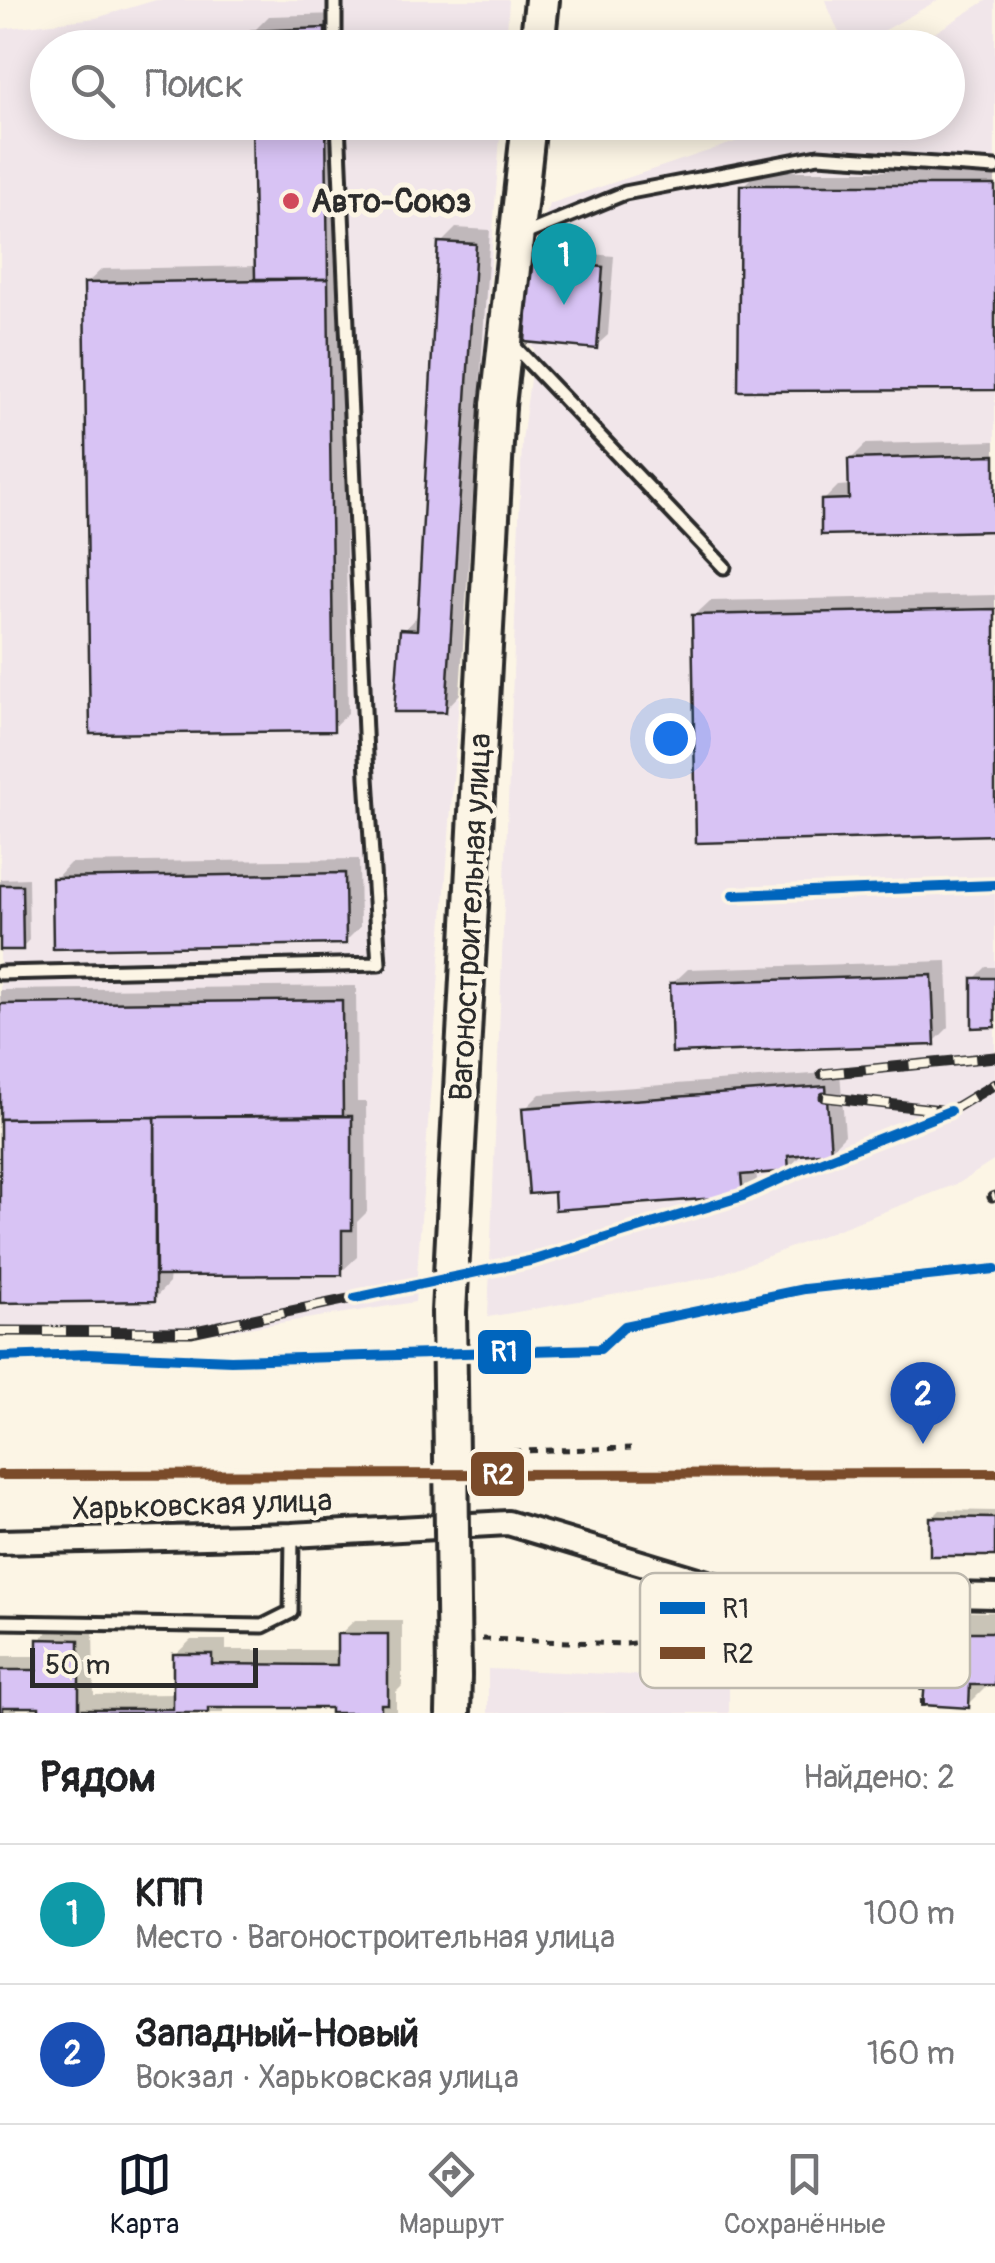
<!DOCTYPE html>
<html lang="ru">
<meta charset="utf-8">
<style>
:root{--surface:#fff;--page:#f6f6f6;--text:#202124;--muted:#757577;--line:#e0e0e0;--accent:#111827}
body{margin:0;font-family:Pangolin,sans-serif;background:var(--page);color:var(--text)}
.scale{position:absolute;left:30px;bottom:25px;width:228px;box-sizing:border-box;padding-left:10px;border:5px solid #2b2b2b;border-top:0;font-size:28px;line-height:35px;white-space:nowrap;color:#2b2b2b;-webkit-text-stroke:8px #fcf5e5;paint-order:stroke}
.you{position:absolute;left:670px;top:738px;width:35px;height:35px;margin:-25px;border:8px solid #fff;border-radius:50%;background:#1a73e8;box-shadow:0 0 0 15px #1a73e833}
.badge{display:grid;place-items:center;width:65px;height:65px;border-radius:50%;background:var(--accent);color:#fff;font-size:32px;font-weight:700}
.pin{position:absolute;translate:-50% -82px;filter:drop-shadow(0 2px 5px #0008)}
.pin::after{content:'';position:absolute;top:52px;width:35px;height:30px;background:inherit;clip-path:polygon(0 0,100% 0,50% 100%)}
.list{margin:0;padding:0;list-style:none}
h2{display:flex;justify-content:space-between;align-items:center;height:130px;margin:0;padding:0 40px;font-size:42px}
h2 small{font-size:32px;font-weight:400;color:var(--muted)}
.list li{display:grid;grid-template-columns:65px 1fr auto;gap:30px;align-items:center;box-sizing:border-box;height:140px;padding:0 40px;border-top:2px solid var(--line)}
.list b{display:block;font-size:38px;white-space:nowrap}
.list p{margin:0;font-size:32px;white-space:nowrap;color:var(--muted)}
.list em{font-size:32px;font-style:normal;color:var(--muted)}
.icon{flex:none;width:55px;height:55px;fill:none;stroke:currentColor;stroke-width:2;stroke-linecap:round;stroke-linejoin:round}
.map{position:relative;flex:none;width:995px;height:1713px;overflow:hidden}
.search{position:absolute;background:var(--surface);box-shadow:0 5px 25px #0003;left:30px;right:30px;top:30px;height:110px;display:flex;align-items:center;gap:25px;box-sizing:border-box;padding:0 35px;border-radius:55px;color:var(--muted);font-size:38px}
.sheet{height:410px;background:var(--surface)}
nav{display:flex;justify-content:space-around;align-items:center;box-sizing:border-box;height:140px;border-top:2px solid var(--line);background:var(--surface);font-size:28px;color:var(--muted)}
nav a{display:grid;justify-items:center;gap:5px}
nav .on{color:var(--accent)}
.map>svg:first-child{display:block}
.built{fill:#f1e6ea}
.shadow{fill:#0003}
.building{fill:#d8c3f4;stroke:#2b2b2b;stroke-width:2.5}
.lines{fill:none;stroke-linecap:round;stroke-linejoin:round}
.lane-casing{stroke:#2b2b2b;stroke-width:19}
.street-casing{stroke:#2b2b2b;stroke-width:30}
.secondary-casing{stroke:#2b2b2b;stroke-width:40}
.path{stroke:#2b2b2b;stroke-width:5;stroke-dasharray:8 8;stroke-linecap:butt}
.lane{stroke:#fcf5e5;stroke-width:11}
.street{stroke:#fcf5e5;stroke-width:22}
.secondary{stroke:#fcf5e5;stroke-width:32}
.rail-casing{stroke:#2b2b2b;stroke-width:11}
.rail{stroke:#fcf5e5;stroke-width:8;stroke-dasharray:22;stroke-linecap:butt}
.secondary-bridge-casing{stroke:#2b2b2b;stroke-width:40;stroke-linecap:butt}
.secondary-bridge{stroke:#fcf5e5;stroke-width:32}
.rail-1-casing{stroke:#fcf5e5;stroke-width:18}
.rail-2-casing{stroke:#fcf5e5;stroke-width:18}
.rail-1{stroke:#0065bd;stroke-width:10}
.rail-2{stroke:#7a4b2a;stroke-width:10}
.poi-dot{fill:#d1495b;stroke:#fcf5e5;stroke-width:4}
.labels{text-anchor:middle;stroke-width:10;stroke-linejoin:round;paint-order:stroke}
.poi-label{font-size:32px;font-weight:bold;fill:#2b2b2b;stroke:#fcf5e5;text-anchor:start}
.street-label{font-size:32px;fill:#2b2b2b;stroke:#fcf5e5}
.key{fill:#fcf5e5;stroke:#bdb8ad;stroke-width:2.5}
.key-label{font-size:28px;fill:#2b2b2b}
.line-badge{stroke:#fcf5e5;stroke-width:4}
.badge-label{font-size:28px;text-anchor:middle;font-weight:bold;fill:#fff}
</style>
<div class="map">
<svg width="995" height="1713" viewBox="0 0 995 1713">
<rect width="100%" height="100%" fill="#fcf5e5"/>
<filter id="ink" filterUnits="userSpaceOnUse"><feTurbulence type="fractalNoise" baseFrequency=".01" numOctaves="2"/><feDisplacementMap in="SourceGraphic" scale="20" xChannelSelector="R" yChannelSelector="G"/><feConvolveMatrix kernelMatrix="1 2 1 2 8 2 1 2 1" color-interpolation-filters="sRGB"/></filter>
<g filter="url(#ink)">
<!-- built -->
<g class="built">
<path d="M156,0H509L506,47L48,48V122L501,123L415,1302L203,1335L0,1336V29L96,18Z"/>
<path d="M825,0H938L854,48L845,47Z"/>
<path d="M987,0H995V1160L959,1183L713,1277L488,1317L522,441L534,348L525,342L530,260L549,204L792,123L948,122V48L912,47Z"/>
<path d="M488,1669L729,1679V1713H488Z"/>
</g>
<!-- shadow -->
<g class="shadow">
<path d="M339,14L340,48H254L253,32L269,16Z"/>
<path d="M255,122H341L348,713L332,728L86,284L102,269L258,266Z"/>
<path d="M758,171H995V387L743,186Z"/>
<path d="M456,228L490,230L460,694L445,710L403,631L418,615L441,243Z"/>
<path d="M545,250L614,256L608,335L596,346L533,261Z"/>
<path d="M995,441V529L823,501L838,486L851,485L850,460L866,444Z"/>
<path d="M995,595V833L694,616L710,601Z"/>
<path d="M359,859L360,927L345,942L55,879L70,863Z"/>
<path d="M28,878L29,940L22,947L0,948V879Z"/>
<path d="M947,961L949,1027L934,1042L672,984L688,969Z"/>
<path d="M986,967H995V1025L974,979Z"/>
<path d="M356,986L357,1102H366L367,1212L357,1222V1257L341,1272L170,1273L169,1283L154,1299L0,1300V990Z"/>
<path d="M840,1072L845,1135L830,1150L803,1153L788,1169L756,1171L757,1179L742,1194L556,1190L525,1109L540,1094Z"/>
<path d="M940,1510L995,1511V1554L932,1518Z"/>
<path d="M955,1612H995V1683L989,1684L968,1705L929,1658L934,1653V1633Z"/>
<path d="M355,1620H402V1686L396,1692V1713H332V1705H223V1713H42V1705H17V1713H0V1656H39V1640L55,1625H93L94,1695L175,1694V1655L191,1640H226V1650H339V1635Z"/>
</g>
<!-- building -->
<g class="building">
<path d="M325,28V48H251V31Z"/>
<path d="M252,122H326L328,279H255Z"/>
<path d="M740,185H995V390L738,391Z"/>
<path d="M438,242L476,244L446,712H394L400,629L417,630Z"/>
<path d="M530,260L603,267L597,349L525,342Z"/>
<path d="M328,279L334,731L90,734L84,283Z"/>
<path d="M995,455V531L821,535V500L849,499L848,459Z"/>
<path d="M995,609V835L696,843L692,615Z"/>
<path d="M345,873L346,944L53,949L52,878Z"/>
<path d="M0,885H22L23,950H0Z"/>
<path d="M932,975L935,1045L672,1053L670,983Z"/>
<path d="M972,978H995V1027L972,1028Z"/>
<path d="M342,1000L343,1115L0,1119V1004Z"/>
<path d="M826,1086L831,1152L788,1156L789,1171L741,1175L743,1196L555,1210L554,1192L529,1194L522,1108Z"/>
<path d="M352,1116V1230H342V1275L156,1276L155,1117Z"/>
<path d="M155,1117V1301L0,1303V1119Z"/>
<path d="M930,1517L995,1518V1556H930Z"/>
<path d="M932,1632H995V1685H970L969,1708L923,1705L927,1657H931Z"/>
<path d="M337,1634H388V1704H381V1713H330V1708H209V1713H39V1707H3V1713H0V1670H37V1639L79,1640V1709H173V1654H212V1664L337,1665Z"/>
</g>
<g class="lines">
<!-- lane casing -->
<g class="lane-casing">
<g id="lane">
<path d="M335,0V48"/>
<path d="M520,236L625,193L818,156L995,168"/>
<path d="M512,344L724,567"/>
<path d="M0,973L379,964L367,777L338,122"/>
<path d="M0,1622L263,1626L291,1612L292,1535"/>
</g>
</g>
<!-- street casing -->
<g class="street-casing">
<path id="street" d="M0,1542L292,1535L508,1523L731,1590L995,1596"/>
</g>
<!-- secondary casing -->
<g class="secondary-casing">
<g id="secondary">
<path d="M537,48L542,0"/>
<path d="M498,406L529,122"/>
<path d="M453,1713L454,1676"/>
</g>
</g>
<!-- path -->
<g class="path">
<path d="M481,1452L631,1448"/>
<path d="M918,1619L923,1713"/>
<path d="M482,1639L626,1644L786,1624L793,1619"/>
</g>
<!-- lane -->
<use href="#lane" class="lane"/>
<!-- street -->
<use href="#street" class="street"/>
<!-- secondary -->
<use href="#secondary" class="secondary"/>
<!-- rail casing -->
<g class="rail-casing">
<g id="rail">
<path d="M733,895L995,885"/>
<path d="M822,1074L995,1057"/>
<path d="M824,1097L950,1111L995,1084"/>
<path d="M992,1197L995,1196"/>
<path d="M0,1331L191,1332L534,1260L743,1196L802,1169L950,1111"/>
<path d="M0,1357L88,1354L231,1360L600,1349L625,1326L804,1289L995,1269"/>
</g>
</g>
<!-- rail -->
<use href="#rail" class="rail"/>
<!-- secondary-bridge casing -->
<g class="secondary-bridge-casing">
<path id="secondary-bridge" d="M454,1676L449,1312L498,406"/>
</g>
<!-- secondary-bridge -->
<use href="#secondary-bridge" class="secondary-bridge"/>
<!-- rail-1 casing -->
<g class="rail-1-casing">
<g id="rail-1">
<path d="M733,895L995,885"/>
<path d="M355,1298L534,1260L743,1196L802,1169L950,1111"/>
<path d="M0,1357L88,1354L231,1360L600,1349L625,1326L804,1289L995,1269"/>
</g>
</g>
<!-- rail-2 casing -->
<g class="rail-2-casing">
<path id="rail-2" d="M0,1475L995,1473"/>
</g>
<!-- rail-1 -->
<use href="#rail-1" class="rail-1"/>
<!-- rail-2 -->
<use href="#rail-2" class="rail-2"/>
</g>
</g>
<!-- markers -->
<circle class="poi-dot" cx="291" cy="201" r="10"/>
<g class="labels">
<!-- poi labels -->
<g class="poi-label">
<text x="311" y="212">Авто-Союз</text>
</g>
<!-- street labels -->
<g class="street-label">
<text transform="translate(470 917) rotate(-87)" y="11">Вагоностроительная улица</text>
<text transform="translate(202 1504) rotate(-2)" y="11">Харьковская улица</text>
</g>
</g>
<!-- legend -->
<rect x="640" y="1573" width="330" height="115" rx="15" class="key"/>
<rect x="660" y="1602" width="45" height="12" fill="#0065bd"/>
<rect x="660" y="1647" width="45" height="12" fill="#7a4b2a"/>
<g class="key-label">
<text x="722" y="1618">R1</text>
<text x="722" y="1663">R2</text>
</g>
<g class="line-badge">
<rect x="476" y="1328" width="57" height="48" rx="10" fill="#0065bd"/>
<rect x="469" y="1450" width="57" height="48" rx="10" fill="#7a4b2a"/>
</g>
<g class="badge-label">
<text x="504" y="1361">R1</text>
<text x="498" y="1484">R2</text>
</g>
</svg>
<div class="scale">50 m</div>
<div class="you"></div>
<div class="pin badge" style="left:564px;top:305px;background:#0f9aa8">1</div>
<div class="pin badge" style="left:923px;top:1444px;background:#1a4fb4">2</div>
<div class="search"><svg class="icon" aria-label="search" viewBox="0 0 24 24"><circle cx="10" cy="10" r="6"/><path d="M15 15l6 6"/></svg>Поиск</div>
</div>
<section class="sheet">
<h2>Рядом<small>Найдено: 2</small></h2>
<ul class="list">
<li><span class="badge" style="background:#0f9aa8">1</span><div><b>КПП</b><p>Место · Вагоностроительная улица</p></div><em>100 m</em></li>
<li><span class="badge" style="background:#1a4fb4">2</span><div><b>Западный-Новый</b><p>Вокзал · Харьковская улица</p></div><em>160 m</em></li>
</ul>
</section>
<nav>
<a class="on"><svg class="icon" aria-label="map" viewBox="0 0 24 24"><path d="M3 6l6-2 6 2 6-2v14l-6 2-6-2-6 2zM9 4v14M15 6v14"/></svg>Карта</a>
<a><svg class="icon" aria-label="directions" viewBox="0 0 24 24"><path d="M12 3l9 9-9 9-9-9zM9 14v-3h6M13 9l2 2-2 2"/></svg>Маршрут</a>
<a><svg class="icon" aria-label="saved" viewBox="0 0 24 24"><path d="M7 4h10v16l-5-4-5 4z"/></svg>Сохранённые</a>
</nav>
